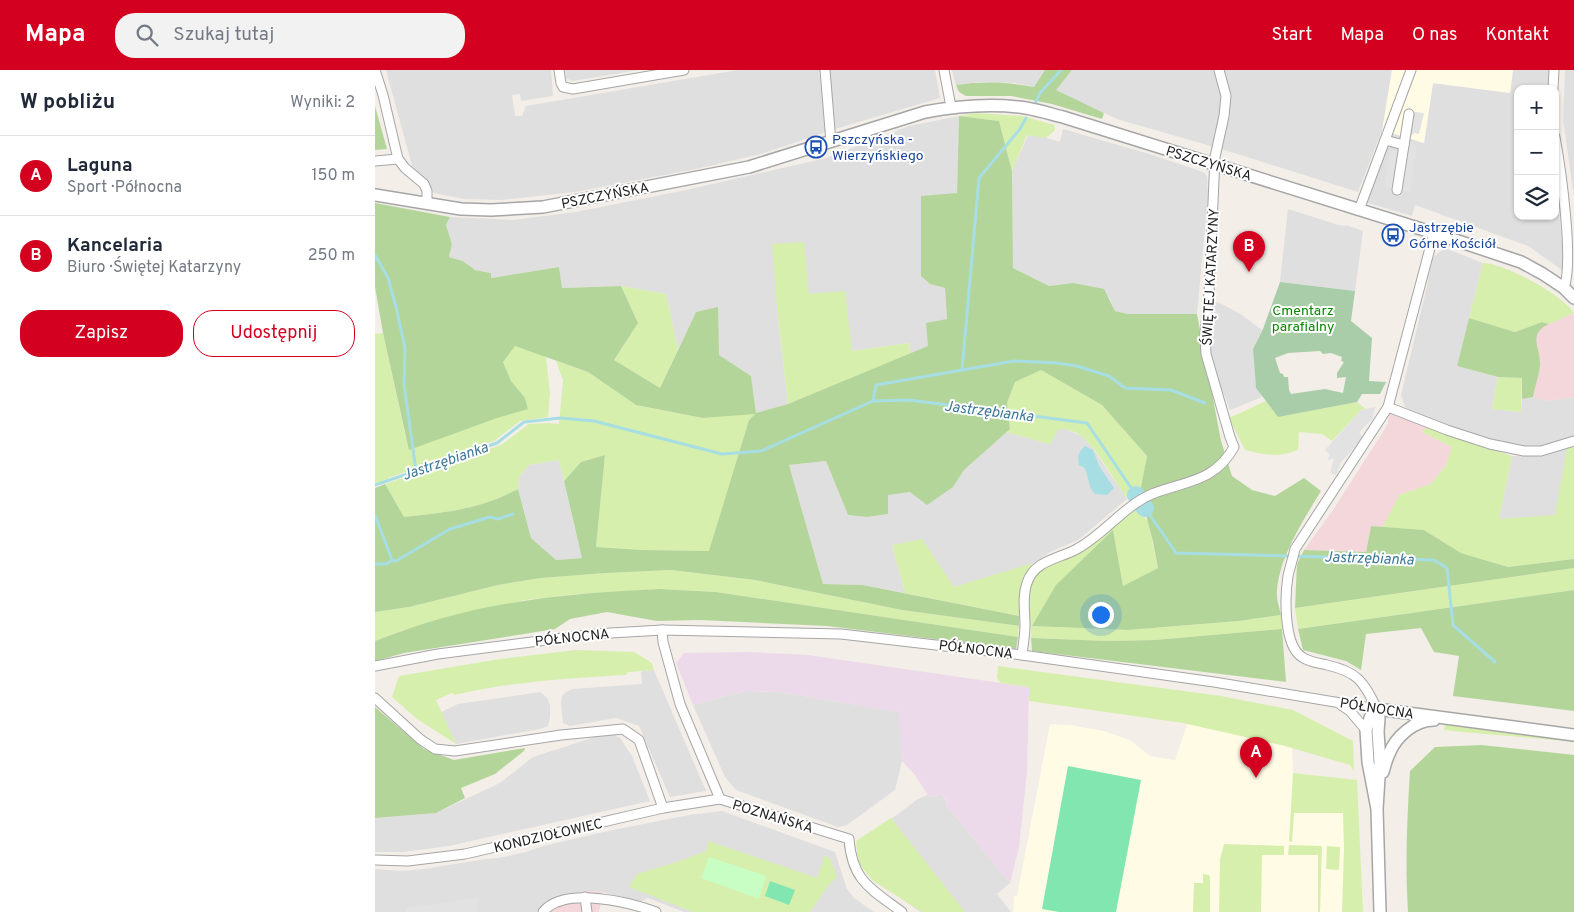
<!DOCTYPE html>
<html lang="pl">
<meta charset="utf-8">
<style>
:root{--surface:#fff;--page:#f2f2f3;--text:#1f2937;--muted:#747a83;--line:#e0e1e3;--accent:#d40020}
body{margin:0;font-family:Overpass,sans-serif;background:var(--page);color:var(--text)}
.controls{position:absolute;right:15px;top:15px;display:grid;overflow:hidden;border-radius:10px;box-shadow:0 1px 4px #0004}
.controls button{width:45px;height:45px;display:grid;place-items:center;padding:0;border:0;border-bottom:1px solid var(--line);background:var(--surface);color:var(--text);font:25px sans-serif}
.you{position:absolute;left:725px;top:544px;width:18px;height:18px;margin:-12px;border:4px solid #fff;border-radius:50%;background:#1a73e8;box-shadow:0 0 0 8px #1a73e833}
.badge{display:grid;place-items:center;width:32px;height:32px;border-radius:50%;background:var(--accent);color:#fff;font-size:16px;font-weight:700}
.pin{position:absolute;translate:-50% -41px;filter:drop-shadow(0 1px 2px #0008)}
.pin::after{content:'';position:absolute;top:26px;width:18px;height:15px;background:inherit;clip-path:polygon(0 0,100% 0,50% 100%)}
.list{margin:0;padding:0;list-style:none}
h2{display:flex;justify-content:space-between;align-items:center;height:65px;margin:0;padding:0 20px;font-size:21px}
h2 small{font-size:16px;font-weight:400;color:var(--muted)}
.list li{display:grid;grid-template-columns:32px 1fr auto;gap:15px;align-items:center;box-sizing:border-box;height:80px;padding:0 20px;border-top:1px solid var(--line)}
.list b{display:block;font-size:19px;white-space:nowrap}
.list p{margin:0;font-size:16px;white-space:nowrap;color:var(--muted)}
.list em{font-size:16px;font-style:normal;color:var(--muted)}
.actions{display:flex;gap:10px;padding:15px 20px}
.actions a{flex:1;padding:11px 0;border:1px solid var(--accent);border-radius:20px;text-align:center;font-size:18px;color:var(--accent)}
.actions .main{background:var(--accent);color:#fff}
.icon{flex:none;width:28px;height:28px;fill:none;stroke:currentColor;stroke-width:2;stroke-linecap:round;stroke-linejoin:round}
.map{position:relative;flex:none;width:1199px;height:842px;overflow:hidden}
header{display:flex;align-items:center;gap:30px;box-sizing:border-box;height:70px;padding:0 25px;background:var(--accent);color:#fff}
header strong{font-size:24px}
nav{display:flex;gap:28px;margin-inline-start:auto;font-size:18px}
.search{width:350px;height:45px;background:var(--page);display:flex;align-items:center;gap:12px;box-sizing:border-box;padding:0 18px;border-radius:20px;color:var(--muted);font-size:19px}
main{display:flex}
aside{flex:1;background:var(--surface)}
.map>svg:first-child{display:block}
.residential{fill:#e0dfdf}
.commercial{fill:#f4d7da}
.industrial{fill:#ecdaeb}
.education{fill:#fffbe5}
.grass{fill:#d7efac}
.forest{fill:#b4d59a}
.cemetery{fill:#a8cda8;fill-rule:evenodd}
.park{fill:#c8fec4}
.pitch{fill:#81e6b0}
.parking{fill:#e2e2e2}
.water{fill:#a6dee3}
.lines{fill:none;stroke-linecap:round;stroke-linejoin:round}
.stream{stroke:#a6dee3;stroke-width:3}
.river{stroke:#a6dee3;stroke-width:18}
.minor-casing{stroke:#a6a6a6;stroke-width:11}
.tertiary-casing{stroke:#a6a6a6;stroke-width:14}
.minor{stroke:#fff;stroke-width:9}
.tertiary{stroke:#fff;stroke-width:11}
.labels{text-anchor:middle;stroke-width:4;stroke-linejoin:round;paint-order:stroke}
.transit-label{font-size:14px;fill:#164399;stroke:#fff;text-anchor:start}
.street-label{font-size:14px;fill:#222;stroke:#fff}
.park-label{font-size:14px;fill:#0c8704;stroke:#fff}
.water-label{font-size:15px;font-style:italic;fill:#3b7798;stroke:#fff}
</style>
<header>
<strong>Mapa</strong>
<div class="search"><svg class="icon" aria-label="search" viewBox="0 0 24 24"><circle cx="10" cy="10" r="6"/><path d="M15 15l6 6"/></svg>Szukaj tutaj</div>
<nav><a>Start</a><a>Mapa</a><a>O nas</a><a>Kontakt</a></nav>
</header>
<main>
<aside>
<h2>W pobliżu<small>Wyniki: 2</small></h2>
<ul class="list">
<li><span class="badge">A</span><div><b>Laguna</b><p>Sport · Północna</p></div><em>150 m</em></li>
<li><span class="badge">B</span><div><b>Kancelaria</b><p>Biuro · Świętej Katarzyny</p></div><em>250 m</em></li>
</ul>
<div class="actions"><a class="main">Zapisz</a><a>Udostępnij</a></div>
</aside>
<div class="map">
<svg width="1199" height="842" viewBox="0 0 1199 842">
<rect width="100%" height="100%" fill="#f3eee8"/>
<!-- residential -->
<g class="residential">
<path d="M11,0H176L178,26L146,31L145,24L137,25L140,46H147L151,36L363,0H444L451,62L386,84L321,99L200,122L127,130L89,129L59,123L48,106L38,99Z"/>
<path d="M190,0H264L197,11L191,8Z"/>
<path d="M454,0H560L565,28L460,59Z"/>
<path d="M577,0H670L660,17L641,13L604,12L581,15Z"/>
<path d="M697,0H1017L1009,55L983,122L853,81L742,49L680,20Z"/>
<path d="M1138,0H1175L1174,19H1143V146H1180V103L1190,202L1153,176L1040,135L1037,146L990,132L1017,63L1049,73L1058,13L1135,23Z"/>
<path d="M1190,0H1199V127L1188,50Z"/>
<path d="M584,46L582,124L546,126L555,214L570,218L572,249L553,276L535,284L534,273L477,281L473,253L402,239L413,334L381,343L376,306L344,285L321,242L303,279L291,224L246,216L186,218L184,197L116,208V203L100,200L88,191L74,187L77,174L71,155L75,147L138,150L201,142L311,120L451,88L534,56Z"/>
<path d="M688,59L774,84L828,102L832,106L833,125L822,244H753L740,241L734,227L698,213L674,216L638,198L637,101L653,65L665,66L685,72Z"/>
<path d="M913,139L964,155L970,156L971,155L988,161L980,221L905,212Z"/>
<path d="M1070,178L1108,193L1082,296L1123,307L1117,339L1146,342L1147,329L1158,327L1174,331L1199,327V367L1173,376H1141L1066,354L1030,337L1026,325L1052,216L1057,188Z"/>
<path d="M838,231L847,234L867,245L887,260L878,279L881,317L887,327L855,340L835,289Z"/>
<path d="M683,359H690L707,366L717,377L752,429L703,470L675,482L654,496L579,517L517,475L530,523L488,515L448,514L414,395L451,391L473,445L492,447L513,444V424L578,417L589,400L631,362L675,374Z"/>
<path d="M1199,376V489L1115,492L1137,386H1168Z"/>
<path d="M184,390L201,463L208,488L181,490L156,468L143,419L144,407L154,395Z"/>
<path d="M279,600L297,642L331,721L295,727L264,656L241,648L195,656L188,653L186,634L187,626L191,622L198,619L267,614L266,601Z"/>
<path d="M370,621L405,622L525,642L527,691L520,720L472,755L463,757L361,720L350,707L318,635Z"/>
<path d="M165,622L172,628L175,635V647L173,656L165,659L81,674L66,642L83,634Z"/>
<path d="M238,664L245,668L257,686L275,731L74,776L28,782H0V748L61,743L125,713L158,687L220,667Z"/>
<path d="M566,724L573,733L571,735L635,813L622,824L636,842H545L498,807L485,772L543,729L553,725L559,727Z"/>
<path d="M347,741L460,782L472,819L479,828L499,842H309L273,828L262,833L228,822L212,821L176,829L161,842H0V799L28,801L49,799L111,789L124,788L151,782L168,776L233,761L314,745Z"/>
</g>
<!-- commercial -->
<g class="commercial">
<path d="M1197,243L1199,245V327L1174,331L1158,327L1165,294L1161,267L1165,258Z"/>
<path d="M1014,342L1053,356L1047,362L1077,377L1071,395L1056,414L1024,425L1008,457L996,456L991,482L929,480L958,440L1008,362L1013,353Z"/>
<path d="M212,821L228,822L224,842H161L167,834L176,829Z"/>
</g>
<!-- industrial -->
<path class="industrial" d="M374,582L433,585L654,617L652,701L644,777L635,813L571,735L573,732L566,724L559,727L553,725L540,705L527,691L524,642L405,622L370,621L318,635L301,593L309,583Z"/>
<!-- education -->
<g class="education">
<path d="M1017,0H1138L1135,23L1058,13L1049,73L1007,60Z"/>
<path d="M813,652L917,675L918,703L974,710L984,842H638L639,826H642L675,654L695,655L729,661L755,670L775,686L800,690Z"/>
</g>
<!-- grass -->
<g class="grass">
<path d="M601,43L648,46L679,55L680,60L671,68L652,65L637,101L624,51L584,46Z"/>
<path d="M429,172L434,224L470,221L477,281L534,273L535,284L413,334L402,239L397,174Z"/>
<path d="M1108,193C1129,193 1188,225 1199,243L1174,254L1167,252L1140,262L1094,248Z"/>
<path d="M246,216L291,224L303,279L285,318L239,290L263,253Z"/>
<path d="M8,263L31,368L134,314L127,292L139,272L171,287L175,323L173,347L145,351L119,371L13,408L14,410L0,417V264Z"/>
<path d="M181,291L213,302L261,335L328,348L381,343L374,350L335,481L268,480L221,477L230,385L206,392L189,411L184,390L154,395L144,407L143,419C104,440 72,442 29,447L10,414L126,375L154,354L173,353L184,354L188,310Z"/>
<path d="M666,300L727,335L772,386L765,422L752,429C739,410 725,384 709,368C703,362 691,359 684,359L675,374L631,362L635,359L632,333L640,312Z"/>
<path d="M1123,307L1147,308L1146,342L1117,339Z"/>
<path d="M891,331L900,343L908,346L982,332L991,339L986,340L957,371L947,364L924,362L923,380C904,388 889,385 870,380L854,348Z"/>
<path d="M1053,356L1077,366L1137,386L1124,449L1180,445L1192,378L1199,376V489L1133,497L1086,483L1049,460L1008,457L1024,425L1056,414L1071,395L1077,377L1047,362Z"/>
<path d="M763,439L773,452L783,498L748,516L738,461L657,556L752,560L864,551L906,545L907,559L780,570L732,571L656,568C657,554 650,523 656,511C658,507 663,503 666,499Z"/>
<path d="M547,469L579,517L658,493L648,513L644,546L530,523L517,475Z"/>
<path d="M1199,498V520L923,559L920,538Z"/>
<path d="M296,500L380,510L527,540L644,556L643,567L341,522L285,519L203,524L150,530L26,561L0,571V542L34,537L123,515L166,508L231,503Z"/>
<path d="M201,580L259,582L277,593L279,600L253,602L251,605C193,608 135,612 79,625L77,623L61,630L81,674L42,649L17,627L24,606L125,589Z"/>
<path d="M623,596L846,626L918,640L978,671L979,701L975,695L910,676L808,653L654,631V617L626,613L622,608Z"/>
<path d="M1070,654L1199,671V672C1156,667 1112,665 1069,660Z"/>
<path d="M918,703L982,710L988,842H967L969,778L968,743H919L917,772L914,771Z"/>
<path d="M516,748L590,842H547L497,810L483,792L481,771Z"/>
<path d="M333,771L442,808L450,785L456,790L462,808L456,812L435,842H318L254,817L262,804L305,791L331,781Z"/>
<path d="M849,774L909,776V785H887L886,842H844L845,790Z"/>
<path d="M914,775L946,776L947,777L945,842H943V785H913Z"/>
<path d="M952,776L965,777L964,800L951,799Z"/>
<path d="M828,804L834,805L835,808V842H818L819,813H828Z"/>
</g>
<!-- forest -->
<g class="forest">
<path d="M670,0H697L681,20L729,43L727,49L677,34L636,26H591L584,22L581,15C608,11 633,12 659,17Z"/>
<path d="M0,36L12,79L0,80Z"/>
<path d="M584,46L624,51L637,101L638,198L674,216L698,213L729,219L740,241L753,244H822L846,371L857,406L877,420L900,426L929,408L946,421C929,449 901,492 902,526C902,532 905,539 906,545L864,551L752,560L657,556L681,515L738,460L748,516L783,498L778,472L765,422L772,386L727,335L666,300L640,312L632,333L635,359L589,400L578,417L552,435L535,422L513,425V444L492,447L473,445L451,391L414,395L448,514L488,515L644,546V556L527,540L380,510L296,500L231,503L166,508L123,515L34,537L0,542V418L10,414L29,447C72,442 104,440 143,419L156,468L181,490L207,488L189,411L206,392L230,385L221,477L268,480L334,481L374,350L380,344L328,348L261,335L213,302L140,276L128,292L136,311L150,328L153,339L122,348L34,380L8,263L0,217V133L75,147L71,155L77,174L74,187L88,191L100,200L116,203V208L184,197L187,218L246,216L263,253L239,290L285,318L321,242L343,237L344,285L376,306L381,343L413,334L553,276L551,253L572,249L570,218L555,214L546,206V126L582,123Z"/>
<path d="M1094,248L1140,262L1167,252L1174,254C1152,264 1166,278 1165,295C1164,306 1160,316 1158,327L1147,329V308L1123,307L1082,296Z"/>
<path d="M996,456L1049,460L1086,483L1133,497L1199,489V498L920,538L922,494L929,480L991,482Z"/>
<path d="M285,519L341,522L643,567L641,579L452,556L325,550L282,551L232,542L195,549L180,559L29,583L0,591V571C28,560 58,550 87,543C152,527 219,522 285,519Z"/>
<path d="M1199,520V641L1078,626L1084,586L1059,582L1046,558L991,564L986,600L971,591L928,580L923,559Z"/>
<path d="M907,559L911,612L657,581L656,568L732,571L780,570Z"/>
<path d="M0,637L49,679L79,690L150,678L149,681L120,704L86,718L90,728L61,743L0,748Z"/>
<path d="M1107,675L1199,685V842H1033C1030,795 1032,748 1035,701L1060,677Z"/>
</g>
<!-- cemetery -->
<path class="cemetery" d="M905,212L980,221L976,251L997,268L994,311L1011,312L1005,324H987L982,332L903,347L881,318L878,279L888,259ZM945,281L948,284L956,283L967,287L966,291L969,292L962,303V308L971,307L968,323L950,319L916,324L914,320L913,307H909L908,304L905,303L900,288L913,283Z"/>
<!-- park -->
<path class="park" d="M334,787L391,806L384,829L326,808Z"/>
<!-- pitch -->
<g class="pitch">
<path d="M693,696L766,710L741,842H684L667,839Z"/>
<path d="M395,811L420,820L414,835L390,826Z"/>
</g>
<!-- parking -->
<g class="parking">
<path d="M1030,41L1049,43L1044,64L1039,63L1034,69L1033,73L1042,74L1035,122L1009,117L1015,80H1023Z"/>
<path d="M1000,337L998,348L984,362L988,368L966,392L961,405L955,403L959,389L952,390L955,385L950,380L986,340Z"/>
<path d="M102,828L104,842H31V838Z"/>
</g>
<!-- water -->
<path class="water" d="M710,376L718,380L724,396L739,418L732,425L720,424L716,419L710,398L704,395C702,385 703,383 710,376Z"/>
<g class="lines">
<!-- stream -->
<g class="stream">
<path d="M661,32L665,23L686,0"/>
<path d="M0,185L13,208L21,237L30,278L29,314L41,401"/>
<path d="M587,300L604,108L645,59L651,48"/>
<path d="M498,331L501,315L639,291L682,293L702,296L734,306L750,318L796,320L830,333"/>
<path d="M0,415L122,373L149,352L185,348L219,351L347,384L386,381L498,331L534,330L712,353L761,425"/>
<path d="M770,438L801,483L1059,490L1072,498L1078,555L1120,592"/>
<path d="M0,445L17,490"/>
<path d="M0,494H12L17,490L21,491L75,459L115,447L123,449L138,444"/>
</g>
<!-- river -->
<path class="river" d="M761,425L770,438"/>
<!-- minor casing -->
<g class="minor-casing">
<g id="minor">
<path d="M0,0L8,25L23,89L30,98L49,114L52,121V133"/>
<path d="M184,0L186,13L188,17L198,19L309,0"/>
<path d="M450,0L456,72"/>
<path d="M569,0L576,37"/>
<path d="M1178,19L1179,0"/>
<path d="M1180,67C1186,100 1199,191 1189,218"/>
<path d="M1010,70L1029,75L1034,44"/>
<path d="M0,91L23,89"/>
<path d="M1022,120L1029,75"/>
<path d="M984,140L1036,0"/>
<path d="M1013,337L1072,360L1115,374L1149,381H1166L1199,371"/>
<path d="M287,560L288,572L305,634L345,729"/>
<path d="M647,585C648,575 650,565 650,555C650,541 647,526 652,513C659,491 682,489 700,480C728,466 747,437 777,424C810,411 840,412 859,377L855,367L831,284L830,264L834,223L840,87L849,46L851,26L844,0"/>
<path d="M0,596L63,584L219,564L287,560L466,564L647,585L839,612L1002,639"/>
<path d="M0,628L45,669L60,679L80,681L186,665L248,659L264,670L288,738"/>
<path d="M966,635L975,641L991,660"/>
<path d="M1002,639C988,611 983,602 952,595C943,593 934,592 927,587C908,575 910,525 913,506C915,497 918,488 920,479L1013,337L1059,163"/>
<path d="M0,790L33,791L90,784L288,738L345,729L474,769C477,811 496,819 527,842"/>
<path d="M210,827L212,842"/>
<path d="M168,842C189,816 254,832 281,842"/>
</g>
</g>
<!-- tertiary casing -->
<g class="tertiary-casing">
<g id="tertiary">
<path d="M0,125L86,139L116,140L168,137L374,97L550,42C583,36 617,33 651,38C663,40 676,44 688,47L1059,163L1146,192L1168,204L1189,218L1199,228"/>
<path d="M1002,639L1199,665"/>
<path d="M1008,702C1010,696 1011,690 1014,684C1021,666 1040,650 1059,650"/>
<path d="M1002,739L993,692L991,660L995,648L1002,639L1004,648L1003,662L1005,692L1002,739L1005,842"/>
</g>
</g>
<!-- minor -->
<use href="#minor" class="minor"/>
<!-- tertiary -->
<use href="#tertiary" class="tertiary"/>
</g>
<!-- icons -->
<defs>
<g id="bus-ring" transform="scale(1.125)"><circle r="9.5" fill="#fff" stroke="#1a4fb4" stroke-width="1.5"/><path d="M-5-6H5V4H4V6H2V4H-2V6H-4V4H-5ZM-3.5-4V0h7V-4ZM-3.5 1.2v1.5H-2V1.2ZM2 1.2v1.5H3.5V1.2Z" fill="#1a4fb4"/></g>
</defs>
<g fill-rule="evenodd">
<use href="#bus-ring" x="441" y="77"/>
<use href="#bus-ring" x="1018" y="165"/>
</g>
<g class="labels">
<!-- transit labels -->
<g class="transit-label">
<text x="457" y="74">Pszczyńska -<tspan x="457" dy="16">Wierzyńskiego</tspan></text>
<text x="1034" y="162">Jastrzębie<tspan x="1034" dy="16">Górne Kościół</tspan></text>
</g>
<!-- street labels -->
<g class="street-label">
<text transform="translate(834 93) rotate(17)" y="5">PSZCZYŃSKA</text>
<text transform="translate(230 125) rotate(-11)" y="5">PSZCZYŃSKA</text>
<text transform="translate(835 207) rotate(-87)" y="5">ŚWIĘTEJ KATARZYNY</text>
<text transform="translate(197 567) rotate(-6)" y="5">PÓŁNOCNA</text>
<text transform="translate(601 579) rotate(7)" y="5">PÓŁNOCNA</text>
<text transform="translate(1002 638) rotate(9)" y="5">PÓŁNOCNA</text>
<text transform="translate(398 746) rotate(17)" y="5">POZNAŃSKA</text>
<text transform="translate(173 765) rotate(-13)" y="5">KONDZIOŁOWIEC</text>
</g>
<!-- park labels -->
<g class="park-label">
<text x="928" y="245">Cmentarz<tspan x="928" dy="16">parafialny</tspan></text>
</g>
<!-- water labels -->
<g class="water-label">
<text transform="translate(614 341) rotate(7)" y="5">Jastrzębianka</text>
<text transform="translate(70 391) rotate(-19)" y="5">Jastrzębianka</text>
<text transform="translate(994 488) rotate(2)" y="5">Jastrzębianka</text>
</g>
</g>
</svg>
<div class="controls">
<button>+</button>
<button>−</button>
<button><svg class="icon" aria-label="layers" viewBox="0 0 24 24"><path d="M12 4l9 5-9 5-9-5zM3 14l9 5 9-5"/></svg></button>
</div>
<div class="you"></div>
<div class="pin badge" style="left:881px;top:708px">A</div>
<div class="pin badge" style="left:874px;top:202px">B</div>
</div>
</main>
